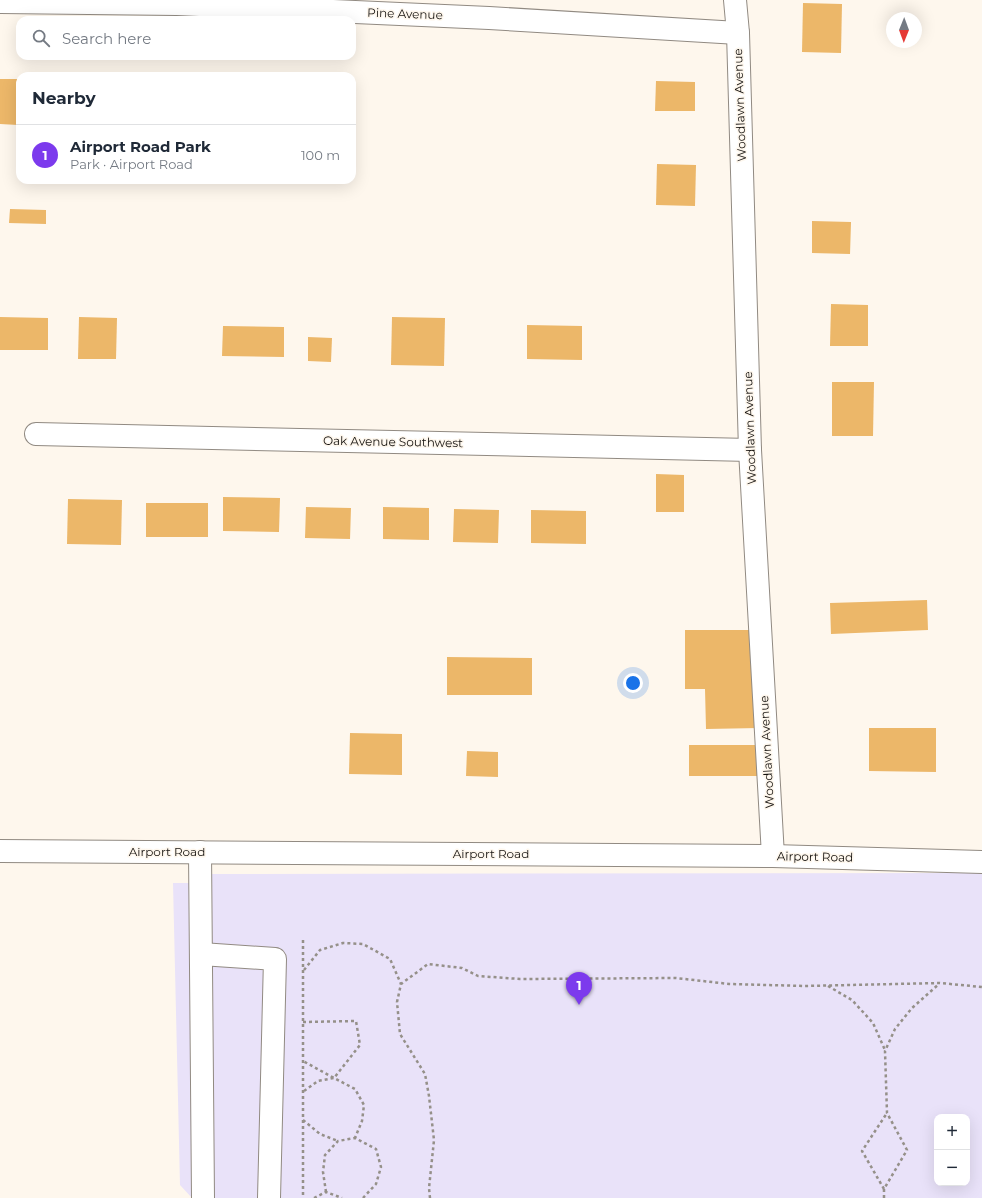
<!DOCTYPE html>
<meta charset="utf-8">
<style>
:root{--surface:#fff;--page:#f6f6f7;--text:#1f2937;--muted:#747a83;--line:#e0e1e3;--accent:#7c3aed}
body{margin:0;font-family:Montserrat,sans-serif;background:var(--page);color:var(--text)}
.controls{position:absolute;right:12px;bottom:12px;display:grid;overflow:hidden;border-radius:8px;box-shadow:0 4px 16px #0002}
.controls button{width:36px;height:36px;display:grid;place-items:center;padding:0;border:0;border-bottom:1px solid var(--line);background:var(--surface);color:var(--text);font:20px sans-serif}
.compass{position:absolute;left:886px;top:12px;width:36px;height:36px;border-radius:50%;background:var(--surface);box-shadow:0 4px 16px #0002;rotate:181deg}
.you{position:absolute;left:633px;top:683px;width:14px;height:14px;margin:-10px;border:3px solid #fff;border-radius:50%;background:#1a73e8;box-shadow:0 0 0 6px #1a73e833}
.badge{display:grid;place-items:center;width:26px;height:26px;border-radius:50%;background:var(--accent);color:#fff;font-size:13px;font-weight:700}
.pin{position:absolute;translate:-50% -33px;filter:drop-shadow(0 1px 2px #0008)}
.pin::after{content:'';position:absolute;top:21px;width:14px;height:12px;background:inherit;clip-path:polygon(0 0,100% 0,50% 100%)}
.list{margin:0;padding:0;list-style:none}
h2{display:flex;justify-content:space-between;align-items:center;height:52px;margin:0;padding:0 16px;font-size:17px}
h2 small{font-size:13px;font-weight:400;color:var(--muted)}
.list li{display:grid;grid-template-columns:26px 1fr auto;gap:12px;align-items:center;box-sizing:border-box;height:60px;padding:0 16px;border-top:1px solid var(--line)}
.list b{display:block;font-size:15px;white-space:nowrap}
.list p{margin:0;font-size:13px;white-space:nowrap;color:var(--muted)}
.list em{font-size:13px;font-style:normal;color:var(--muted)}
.icon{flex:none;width:22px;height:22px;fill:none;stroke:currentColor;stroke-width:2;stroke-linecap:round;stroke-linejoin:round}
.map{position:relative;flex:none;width:982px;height:1198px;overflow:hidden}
.search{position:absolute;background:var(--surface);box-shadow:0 4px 16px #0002;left:16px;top:16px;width:340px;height:44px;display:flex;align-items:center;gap:10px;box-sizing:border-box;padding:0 14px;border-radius:12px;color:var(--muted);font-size:15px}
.panel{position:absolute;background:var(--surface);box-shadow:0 4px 16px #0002;left:16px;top:72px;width:340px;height:112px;border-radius:12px}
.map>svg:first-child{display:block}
.green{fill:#e9e2f9;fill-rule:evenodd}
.building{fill:#ecb769}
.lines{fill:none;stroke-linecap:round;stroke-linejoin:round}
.minor-casing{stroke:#918a82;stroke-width:24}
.path{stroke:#959089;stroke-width:2.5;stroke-dasharray:3 3;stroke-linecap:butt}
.minor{stroke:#fff;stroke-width:22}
.labels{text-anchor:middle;stroke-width:3;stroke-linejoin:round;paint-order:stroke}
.street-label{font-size:12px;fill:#15120f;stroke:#fef7ed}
</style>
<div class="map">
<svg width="982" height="1198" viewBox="0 0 982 1198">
<rect width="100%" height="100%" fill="#fef7ed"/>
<!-- green -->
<path class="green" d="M982,873V1198H192L180,1185L173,883H199V874ZM937,1117H967V1183H937Z"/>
<!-- building -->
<g class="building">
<path d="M803,3L842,4L841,53L802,52Z"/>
<path d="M0,79H20V116H18V125L0,124Z"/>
<path d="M656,81L695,82V111H655Z"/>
<path d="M657,164L696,165L695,206L656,205Z"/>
<path d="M10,209L46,210V224L9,223Z"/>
<path d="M812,221L851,222L850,254L812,253Z"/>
<path d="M831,304L868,305V346H830Z"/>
<path d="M0,317L48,318V350H0Z"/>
<path d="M79,317L117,318L116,359H78Z"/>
<path d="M392,317L445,318L444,366L391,365Z"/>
<path d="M527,325L582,326V360L527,359Z"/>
<path d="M223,326L284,327V357L222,356Z"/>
<path d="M308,337L332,338L331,362L308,361Z"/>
<path d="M832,382H874L873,436H832Z"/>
<path d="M656,474L684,475V512H656Z"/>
<path d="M223,497L280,498L279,532L223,531Z"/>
<path d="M68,499L122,500L121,545L67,544Z"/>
<rect x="146" y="503" width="62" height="34"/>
<path d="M306,507L351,508L350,539L305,538Z"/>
<path d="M383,507L429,508V540L383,539Z"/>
<path d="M454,509L499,510L498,543L453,542Z"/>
<path d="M531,510L586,511V544L531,543Z"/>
<path d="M927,600L928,630L831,634L830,603Z"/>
<path d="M685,630H758L759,728L706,729L705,689H685Z"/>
<path d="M447,657L532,658V695H447Z"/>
<path d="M869,728H936V772L869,771Z"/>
<path d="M350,733L402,734V775L349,774Z"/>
<rect x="689" y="745" width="72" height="31"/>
<path d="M467,751L498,752V777L466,776Z"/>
</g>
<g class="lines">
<!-- minor casing -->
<g class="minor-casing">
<g id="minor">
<path d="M735,0L738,33L750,450L773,856"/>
<path d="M0,2L177,4L489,18L738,33"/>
<path d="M36,434L750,450"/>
<path d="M0,851L773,856L982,862"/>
<path d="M200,852L203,1198"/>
<path d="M201,954L275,959L269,1198"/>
</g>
</g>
<!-- path -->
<g class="path">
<path d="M303,940V1198"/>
<path d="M304,970L320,950L343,943L363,944L390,959L401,984"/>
<path d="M828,986L852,1000L873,1023L885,1050"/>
<path d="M303,1022L356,1021L360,1045L334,1078L303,1061"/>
<path d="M304,1091L318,1081L334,1078L355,1089L364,1105L362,1121L355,1138"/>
<path d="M303,1120L320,1134L338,1141"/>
<path d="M884,1189L862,1151L887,1113"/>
<path d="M326,1192L323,1172L325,1155L338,1141L355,1138L376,1149L381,1167L376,1184L363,1198"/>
<path d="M314,1198L326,1192L342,1198"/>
<path d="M430,1198L429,1188L434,1140L429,1096L425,1074L400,1034L397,1002L401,984L428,964L462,968L478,976L520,979L676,978L729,984L805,986L940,983L982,987"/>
<path d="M884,1198V1189L907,1150L887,1113L885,1051L895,1029L912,1008L939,984"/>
</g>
<!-- minor -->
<use href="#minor" class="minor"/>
</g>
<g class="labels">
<!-- street labels -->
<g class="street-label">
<text transform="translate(405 14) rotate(2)" y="4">Pine Avenue</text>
<text transform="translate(740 105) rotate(-92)" y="4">Woodlawn Avenue</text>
<text transform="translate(750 428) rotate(-92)" y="4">Woodlawn Avenue</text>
<text transform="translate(393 442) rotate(1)" y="4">Oak Avenue Southwest</text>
<text transform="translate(767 752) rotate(-93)" y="4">Woodlawn Avenue</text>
<text x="167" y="856">Airport Road</text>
<text x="491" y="858">Airport Road</text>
<text transform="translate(815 857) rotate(1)" y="4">Airport Road</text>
</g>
</g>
</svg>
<div class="controls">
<button>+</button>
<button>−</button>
</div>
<svg class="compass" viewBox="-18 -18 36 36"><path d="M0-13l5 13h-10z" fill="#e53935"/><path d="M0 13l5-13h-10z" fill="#747a83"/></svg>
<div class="you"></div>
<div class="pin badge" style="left:579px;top:1005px">1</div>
<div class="search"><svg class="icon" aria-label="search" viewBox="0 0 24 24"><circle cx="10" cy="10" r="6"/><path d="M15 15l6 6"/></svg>Search here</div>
<section class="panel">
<h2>Nearby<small></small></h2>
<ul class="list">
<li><span class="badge">1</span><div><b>Airport Road Park</b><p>Park · Airport Road</p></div><em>100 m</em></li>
</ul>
</section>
</div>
